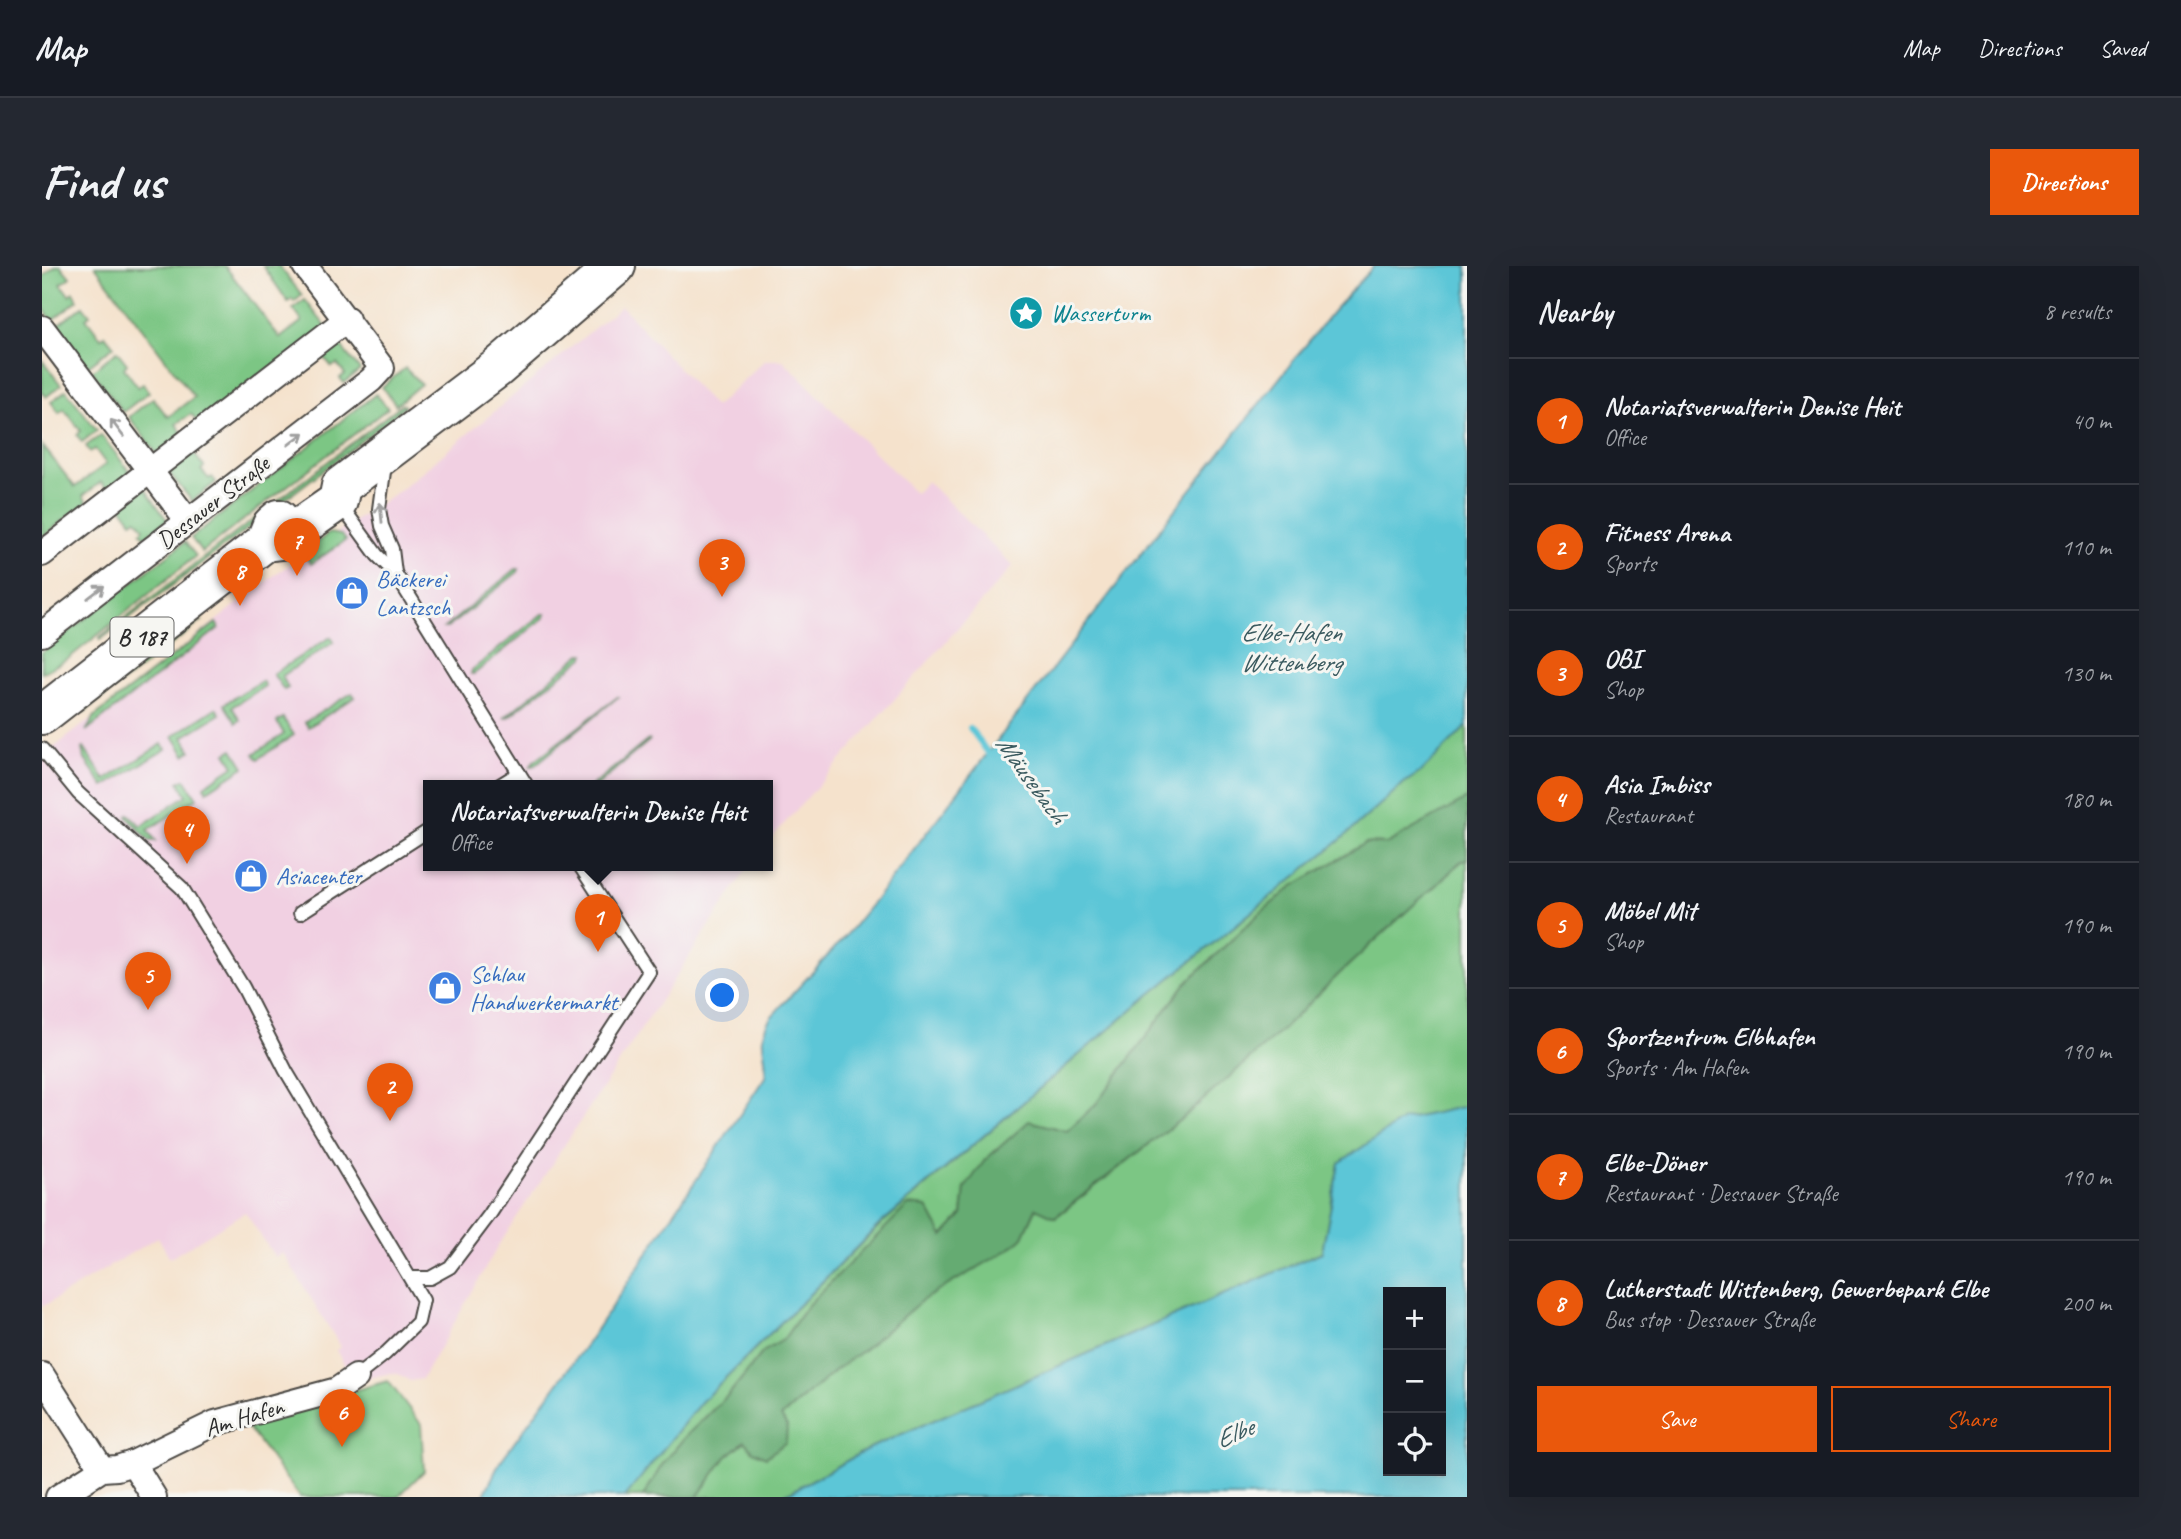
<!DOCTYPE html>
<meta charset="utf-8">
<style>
:root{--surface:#171b24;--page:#242831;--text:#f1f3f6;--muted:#9ea1a6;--line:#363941;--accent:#ea580c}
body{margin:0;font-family:Caveat,sans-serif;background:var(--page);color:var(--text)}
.controls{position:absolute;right:21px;bottom:21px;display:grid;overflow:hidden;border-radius:0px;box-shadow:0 7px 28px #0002}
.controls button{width:63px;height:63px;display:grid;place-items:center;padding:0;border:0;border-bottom:2px solid var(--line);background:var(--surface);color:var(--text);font:35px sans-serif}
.you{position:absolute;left:681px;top:730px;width:24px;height:24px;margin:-18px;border:5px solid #fff;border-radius:50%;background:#1a73e8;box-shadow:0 0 0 10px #1a73e833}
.badge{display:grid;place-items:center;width:46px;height:46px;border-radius:50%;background:var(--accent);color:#fff;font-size:23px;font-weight:700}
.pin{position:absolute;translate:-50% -58px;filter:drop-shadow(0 2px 4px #0008)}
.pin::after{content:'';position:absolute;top:37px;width:24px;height:21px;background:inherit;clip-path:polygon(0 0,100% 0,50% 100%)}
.popup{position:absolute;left:381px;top:514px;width:350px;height:91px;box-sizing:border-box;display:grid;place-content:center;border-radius:0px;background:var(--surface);filter:drop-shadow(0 2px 5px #0005);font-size:23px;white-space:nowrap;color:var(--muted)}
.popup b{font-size:26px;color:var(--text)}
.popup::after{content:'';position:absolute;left:50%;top:100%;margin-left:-14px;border:14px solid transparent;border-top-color:var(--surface)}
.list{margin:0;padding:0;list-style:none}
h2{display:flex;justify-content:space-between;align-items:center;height:91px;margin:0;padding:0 28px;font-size:30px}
h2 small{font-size:23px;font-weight:400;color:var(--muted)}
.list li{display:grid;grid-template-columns:46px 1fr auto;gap:21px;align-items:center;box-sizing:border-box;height:126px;padding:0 28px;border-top:2px solid var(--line)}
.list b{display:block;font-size:26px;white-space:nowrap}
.list p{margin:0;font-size:23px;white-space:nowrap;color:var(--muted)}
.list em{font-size:23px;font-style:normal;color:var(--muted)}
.actions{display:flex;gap:14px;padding:21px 28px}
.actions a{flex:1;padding:16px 0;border:2px solid var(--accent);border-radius:0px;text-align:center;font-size:24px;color:var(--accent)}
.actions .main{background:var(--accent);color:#fff}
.icon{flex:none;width:38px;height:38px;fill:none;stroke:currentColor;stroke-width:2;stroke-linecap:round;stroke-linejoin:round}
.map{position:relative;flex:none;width:1425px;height:1231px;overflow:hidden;border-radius:0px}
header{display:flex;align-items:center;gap:42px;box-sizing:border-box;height:98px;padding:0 35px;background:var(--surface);border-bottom:2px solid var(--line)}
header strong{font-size:33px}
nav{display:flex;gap:38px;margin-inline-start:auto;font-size:24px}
.intro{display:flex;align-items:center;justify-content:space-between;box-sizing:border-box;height:168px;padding:0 42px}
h1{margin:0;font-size:49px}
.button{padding:18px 32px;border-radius:0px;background:var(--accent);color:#fff;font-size:24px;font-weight:700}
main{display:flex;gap:42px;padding:0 42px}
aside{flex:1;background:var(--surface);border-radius:0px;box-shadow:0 7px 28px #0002}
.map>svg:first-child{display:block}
.built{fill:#f1d0e2}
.green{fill:#7cc684;stroke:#547858;stroke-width:2}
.forest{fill:#65ab72;stroke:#486b4e;stroke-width:2}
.water{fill:#5cc6d7;stroke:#447881;stroke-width:2;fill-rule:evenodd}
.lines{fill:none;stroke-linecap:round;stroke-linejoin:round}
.stream{stroke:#5cc6d7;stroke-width:6}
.service-casing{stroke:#494643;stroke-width:16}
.minor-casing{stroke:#494643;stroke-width:28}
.primary-casing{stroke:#494643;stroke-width:42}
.service{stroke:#fff;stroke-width:12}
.minor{stroke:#fff;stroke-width:24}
.primary{stroke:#fff;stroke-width:38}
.oneway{stroke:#a0a0a0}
.labels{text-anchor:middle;stroke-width:6;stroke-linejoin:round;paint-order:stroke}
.shield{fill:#f6f6f2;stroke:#686867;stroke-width:2}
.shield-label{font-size:23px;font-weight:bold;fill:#2b2b2b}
.culture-label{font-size:24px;fill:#0d838f;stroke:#f6f6f2;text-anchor:start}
.street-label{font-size:24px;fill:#2b2b2b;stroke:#f6f6f2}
.shop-label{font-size:24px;fill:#366cbe;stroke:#f6f6f2;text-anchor:start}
.water-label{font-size:26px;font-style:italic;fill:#3a5a5f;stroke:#f6f6f2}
</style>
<header>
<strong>Map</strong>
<nav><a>Map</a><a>Directions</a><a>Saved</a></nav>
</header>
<div class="intro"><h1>Find us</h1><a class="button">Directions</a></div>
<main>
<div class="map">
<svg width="1425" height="1231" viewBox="0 0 1425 1231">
<rect width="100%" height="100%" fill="#f6f6f2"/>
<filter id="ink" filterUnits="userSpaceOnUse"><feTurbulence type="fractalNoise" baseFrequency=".0143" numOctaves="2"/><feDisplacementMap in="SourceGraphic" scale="14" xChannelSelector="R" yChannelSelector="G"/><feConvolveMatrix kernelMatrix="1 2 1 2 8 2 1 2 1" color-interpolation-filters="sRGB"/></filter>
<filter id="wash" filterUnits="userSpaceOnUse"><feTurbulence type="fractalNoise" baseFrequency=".00686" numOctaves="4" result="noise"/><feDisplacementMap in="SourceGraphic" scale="28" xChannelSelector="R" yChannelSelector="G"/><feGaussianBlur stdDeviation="1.57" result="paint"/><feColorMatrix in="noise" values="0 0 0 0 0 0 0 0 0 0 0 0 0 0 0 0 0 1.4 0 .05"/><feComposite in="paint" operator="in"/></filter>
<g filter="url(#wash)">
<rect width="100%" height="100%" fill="#f5e2cc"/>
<!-- built -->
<path class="built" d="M579,40L673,141L723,94H741L873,227L885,215L971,300L726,576V520H386V600H707L459,975L380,1113L368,1115L356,1108L349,1107L322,1113L308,1109L294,1084L299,1081L241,987L233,991L203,946L128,992L116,971L0,1041V491L235,307L357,225Z"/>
<!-- green -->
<g class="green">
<path d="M14,0H19L28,11L19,18L27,29L31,26L36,34L10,54L0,40V11Z"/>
<path d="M53,0H183L238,72L260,55L251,43L263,34L285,62L159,160L149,148L134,158L144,172L118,192L87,151L111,132L126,151L152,131Z"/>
<path d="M221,0H237L260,29L252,36L250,33L246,36Z"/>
<path d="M41,40L48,49L44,52L59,72L63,69L72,80L46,100L15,59Z"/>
<path d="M293,73L318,104L302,117L298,112L303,108L295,98L290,101L280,89L278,90L276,87Z"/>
<path d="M75,85L85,98L82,102L96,121L101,118L107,126L81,146L50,105Z"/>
<path d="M0,94L19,119L4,131L0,125Z"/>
<path d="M363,102L379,118L354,139L340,121Z"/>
<path d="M24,124L55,164L40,176L35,169L39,165L22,143L17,147L9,136Z"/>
<path d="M334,128L346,142L160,286L149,272Z"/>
<path d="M360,138L363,140L345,155L232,242L230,239Z"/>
<path d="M59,169L92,211L70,228L59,216L41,230L45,236L0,271V179L33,221L64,198L53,183L48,186L44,180Z"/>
<path d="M150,185L162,201L159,204L167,213L170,211L174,216L150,235L125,204Z"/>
<path d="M102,221L125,254L103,271L99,266L102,262L95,253L90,255L78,239Z"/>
<path d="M221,246L224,249L58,374L57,372Z"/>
<path d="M287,267L299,269L304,274L269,298L261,287Z"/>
<path d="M143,276L154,290L26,393L0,407V386Z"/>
<path d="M474,303H477L476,306L405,362H402Z"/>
<path d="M500,348H504L503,351L432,408H429L430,404Z"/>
<path d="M161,354L42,446L38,441L116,381Z"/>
<path d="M174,357L177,362L44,465L53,450Z"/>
<path d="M289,371L292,376L240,410L246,422L242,424L231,408Z"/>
<path d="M539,388H543L542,391L466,451L462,452Z"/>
<path d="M220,415L223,420L190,441L198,454L194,457L182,438Z"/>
<path d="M310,427L313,431L266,461L263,456Z"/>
<path d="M577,430L493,499L489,500L491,496Z"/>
<path d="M174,442L178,448L141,471L149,485L143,489L131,470Z"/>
<path d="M241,452L252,469L216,493L212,488L242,468L235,456Z"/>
<path d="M1425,460V533L1344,578L1324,577L1250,621L1216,649L1144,717L1054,838L1025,865L987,856L923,922L920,949L901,971L885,941L866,940L765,1040L741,1074L721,1086L688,1127L642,1172L620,1199L601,1231H583L659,1136L839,958L1106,730L1296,576L1362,517L1380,505Z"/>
<path d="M608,474L554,520H549L605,475Z"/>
<path d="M120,478L124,483L62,521L42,492L40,483L42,482L63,514Z"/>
<path d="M191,483L202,501L165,525L162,520L192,500L184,487Z"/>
<path d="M143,513L155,532L106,564L114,575H108L85,551L87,548L99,560L145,529L137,516Z"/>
<path d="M1425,594V840L1361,854L1297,897L1280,986L830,1181L739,1231H655L684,1191L703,1175L711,1185L745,1160L739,1151L795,1103L821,1084L879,1035L969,982L981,971L995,941L1014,951L1143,850L1240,764L1298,707L1379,632L1391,623L1420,595Z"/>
<path d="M346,1115L379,1158L382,1205L356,1231H258L201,1155Z"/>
</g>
<!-- forest -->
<path class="forest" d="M1425,533V594L1419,595L1391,623L1379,632L1298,707L1240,764L1143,850L1013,951L994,942L981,971L969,982L879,1035L821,1084L795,1103L739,1151L745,1160L744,1176L724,1191L711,1185L703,1175L684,1191L655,1231H601L620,1199L642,1172L688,1127L721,1086L741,1074L765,1040L866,939L885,941L901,970L920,950L923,922L943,894L987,855L1025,865L1054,838L1144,717L1216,649L1250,621L1324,577L1344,578Z"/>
<!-- water -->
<g class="water">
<path d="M1332,0H1425V460L1380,505L1362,517L1296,576L1106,730L838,958L659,1136L583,1231H441L458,1196L548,1073L723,811C727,784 712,777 729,751L802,672L842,622L1131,246L1291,45Z"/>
<path d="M1425,840V1231H739L830,1181L1280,986L1297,897L1361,854ZM1346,1026H1399V1205H1346Z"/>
</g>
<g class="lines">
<!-- stream -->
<path class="stream" d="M928,462L951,494"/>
</g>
</g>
<g filter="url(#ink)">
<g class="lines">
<!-- service casing -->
<g class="service-casing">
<g id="service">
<path d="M343,198L337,243L340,260L350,283L353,307"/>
<path d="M298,238L335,289L353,307L485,520"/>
<path d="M0,483L36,527L140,622L201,721L244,805L381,1034L376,1056L343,1088L314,1111"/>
<path d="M456,520L477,507"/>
<path d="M258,647L386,565"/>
<path d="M369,1012H388L408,1001L448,948L607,706L538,600"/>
</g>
</g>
<!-- minor casing -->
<g class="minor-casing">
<g id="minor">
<path d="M0,62L146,255"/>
<path d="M0,288L305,53"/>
<path d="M0,368L329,114L340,102L263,0"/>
<path d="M0,1109L60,1203"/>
<path d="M91,1197L112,1231"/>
<path d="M16,1231L60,1203L75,1202L91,1197L173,1157L295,1124L314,1111"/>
</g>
</g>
<!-- primary casing -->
<g class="primary-casing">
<g id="primary">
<path d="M223,276L240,274L296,235L299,220L454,103L574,0"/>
<path d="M0,449L223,276L230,259L237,253"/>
</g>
</g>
<!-- service -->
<use href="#service" class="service"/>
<!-- minor -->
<use href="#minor" class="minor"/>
<!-- primary -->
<use href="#primary" class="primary"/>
</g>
<!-- one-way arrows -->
<defs><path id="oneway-shaft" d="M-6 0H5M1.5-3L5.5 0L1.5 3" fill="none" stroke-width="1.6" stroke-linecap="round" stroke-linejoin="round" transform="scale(1.75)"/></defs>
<g class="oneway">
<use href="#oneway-shaft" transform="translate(75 162) rotate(-127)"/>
<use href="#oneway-shaft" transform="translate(254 173) rotate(-38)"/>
<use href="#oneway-shaft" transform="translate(339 247) rotate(-96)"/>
<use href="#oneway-shaft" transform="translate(54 326) rotate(-38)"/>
</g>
</g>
<!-- icons -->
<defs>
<g id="sight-disc" transform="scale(1.75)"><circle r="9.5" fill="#0f9aa8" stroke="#f6f6f2"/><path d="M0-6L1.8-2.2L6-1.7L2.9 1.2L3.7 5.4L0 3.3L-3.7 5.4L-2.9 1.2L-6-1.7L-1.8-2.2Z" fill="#fff"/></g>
<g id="shop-disc" transform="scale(1.75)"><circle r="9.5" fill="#3f7fe0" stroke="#f6f6f2"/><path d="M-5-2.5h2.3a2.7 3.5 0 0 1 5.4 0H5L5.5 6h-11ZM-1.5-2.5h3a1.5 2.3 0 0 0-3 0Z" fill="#fff"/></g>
</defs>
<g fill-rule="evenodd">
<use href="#sight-disc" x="984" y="47"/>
<use href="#shop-disc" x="310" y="327"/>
<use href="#shop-disc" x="209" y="610"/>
<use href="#shop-disc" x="403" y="722"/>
</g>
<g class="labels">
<!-- shield labels -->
<rect class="shield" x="68.5" y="351.5" width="63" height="39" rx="5"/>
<g class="shield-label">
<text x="100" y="379">B 187</text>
</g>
<!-- culture labels -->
<g class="culture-label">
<text x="1009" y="55">Wasserturm</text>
</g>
<!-- street labels -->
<g class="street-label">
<text transform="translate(171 236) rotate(-38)" y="8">Dessauer Straße</text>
<text transform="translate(202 1151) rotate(-17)" y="8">Am Hafen</text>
</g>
<!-- shop labels -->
<g class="shop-label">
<text x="334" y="321">Bäckerei<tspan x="334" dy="28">Lantzsch</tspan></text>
<text x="234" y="618">Asiacenter</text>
<text x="428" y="716">Schlau<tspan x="428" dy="28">Handwerkermarkt</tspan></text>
</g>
<!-- water labels -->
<g class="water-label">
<text x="1249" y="375">Elbe-Hafen<tspan x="1249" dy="30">Wittenberg</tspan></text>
<text transform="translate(990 513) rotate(54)" y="9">Mäusebach</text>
<text transform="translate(1192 1167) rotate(-23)" y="9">Elbe</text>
</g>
</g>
</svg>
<div class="controls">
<button>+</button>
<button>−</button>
<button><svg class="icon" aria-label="locate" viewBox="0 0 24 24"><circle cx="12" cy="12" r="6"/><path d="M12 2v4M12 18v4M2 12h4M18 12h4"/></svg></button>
</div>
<div class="you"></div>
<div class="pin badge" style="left:556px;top:686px">1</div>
<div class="popup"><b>Notariatsverwalterin Denise Heit</b>Office</div>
<div class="pin badge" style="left:348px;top:855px">2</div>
<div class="pin badge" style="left:680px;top:331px">3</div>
<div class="pin badge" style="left:145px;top:598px">4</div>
<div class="pin badge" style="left:106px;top:744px">5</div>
<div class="pin badge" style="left:300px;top:1181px">6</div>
<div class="pin badge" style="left:255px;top:310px">7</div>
<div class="pin badge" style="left:198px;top:340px">8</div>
</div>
<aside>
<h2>Nearby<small>8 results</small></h2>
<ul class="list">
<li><span class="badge">1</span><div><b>Notariatsverwalterin Denise Heit</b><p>Office</p></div><em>40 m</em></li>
<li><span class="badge">2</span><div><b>Fitness Arena</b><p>Sports</p></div><em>110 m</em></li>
<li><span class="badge">3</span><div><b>OBI</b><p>Shop</p></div><em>130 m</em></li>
<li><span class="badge">4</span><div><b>Asia Imbiss</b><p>Restaurant</p></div><em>180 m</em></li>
<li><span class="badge">5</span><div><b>Möbel Mit</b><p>Shop</p></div><em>190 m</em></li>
<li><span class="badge">6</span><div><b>Sportzentrum Elbhafen</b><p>Sports · Am Hafen</p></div><em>190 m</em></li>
<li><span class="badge">7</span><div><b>Elbe-Döner</b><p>Restaurant · Dessauer Straße</p></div><em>190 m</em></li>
<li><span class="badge">8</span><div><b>Lutherstadt Wittenberg, Gewerbepark Elbe</b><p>Bus stop · Dessauer Straße</p></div><em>200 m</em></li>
</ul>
<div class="actions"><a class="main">Save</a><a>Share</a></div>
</aside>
</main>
